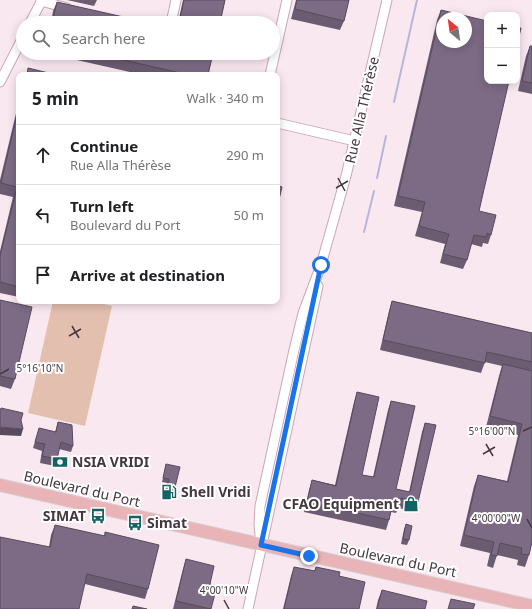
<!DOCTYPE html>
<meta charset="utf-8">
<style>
:root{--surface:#fff;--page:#f6f6f6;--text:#202124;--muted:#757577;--line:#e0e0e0}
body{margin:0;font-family:"Noto Sans",sans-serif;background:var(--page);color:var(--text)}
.controls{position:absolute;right:12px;top:12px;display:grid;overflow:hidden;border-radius:8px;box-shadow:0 2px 10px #0003}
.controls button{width:36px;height:36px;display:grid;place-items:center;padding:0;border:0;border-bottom:1px solid var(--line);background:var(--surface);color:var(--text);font:20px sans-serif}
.compass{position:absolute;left:436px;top:12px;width:36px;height:36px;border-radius:50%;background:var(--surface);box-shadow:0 2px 10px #0003;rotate:331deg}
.stop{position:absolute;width:12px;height:12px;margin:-9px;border:3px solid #1a73e8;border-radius:50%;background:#fff}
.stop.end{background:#1a73e8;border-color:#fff;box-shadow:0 1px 4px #0008}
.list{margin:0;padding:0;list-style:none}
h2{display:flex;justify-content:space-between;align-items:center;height:52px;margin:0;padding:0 16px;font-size:17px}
h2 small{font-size:13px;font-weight:400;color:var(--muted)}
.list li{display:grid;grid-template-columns:26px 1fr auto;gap:12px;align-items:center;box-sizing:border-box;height:60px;padding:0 16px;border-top:1px solid var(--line)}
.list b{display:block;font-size:15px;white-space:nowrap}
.list p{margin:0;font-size:13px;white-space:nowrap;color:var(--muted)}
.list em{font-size:13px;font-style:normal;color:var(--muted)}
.icon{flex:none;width:22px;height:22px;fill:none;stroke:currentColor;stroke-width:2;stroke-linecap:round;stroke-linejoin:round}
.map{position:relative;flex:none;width:532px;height:609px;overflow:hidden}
.search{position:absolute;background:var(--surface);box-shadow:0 2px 10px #0003;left:16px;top:16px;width:264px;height:44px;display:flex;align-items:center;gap:10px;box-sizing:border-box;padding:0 14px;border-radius:22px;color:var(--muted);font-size:15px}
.panel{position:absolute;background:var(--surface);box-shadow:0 2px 10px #0003;left:16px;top:72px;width:264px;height:232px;border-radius:8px}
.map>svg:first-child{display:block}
.built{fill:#fae8f1;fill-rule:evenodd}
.green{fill:#e3bfaf}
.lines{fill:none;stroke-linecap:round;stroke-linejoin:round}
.stream{stroke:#b7b6da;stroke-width:2}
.minor-casing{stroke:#c8a7b8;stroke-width:11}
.major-casing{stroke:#d6d3d5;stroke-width:14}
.minor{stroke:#fff;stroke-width:9}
.major{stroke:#e9b4b8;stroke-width:12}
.wall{fill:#6c5c72}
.shaded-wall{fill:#584b5d}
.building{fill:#7d6b85;stroke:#584b5d;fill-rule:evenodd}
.route{stroke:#1a73e8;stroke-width:5}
.ticks{fill:none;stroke:#45373e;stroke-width:1.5}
.labels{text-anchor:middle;stroke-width:4;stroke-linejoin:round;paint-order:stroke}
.street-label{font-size:14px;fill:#45373e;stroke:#fff}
.poi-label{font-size:14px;font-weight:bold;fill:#45373e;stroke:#fff;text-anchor:start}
.ticks-label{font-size:10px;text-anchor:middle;fill:#45373e;stroke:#fff;stroke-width:4;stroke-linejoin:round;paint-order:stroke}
</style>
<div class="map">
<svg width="532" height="609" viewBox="0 0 532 609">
<rect width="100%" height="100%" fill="#fbf4f7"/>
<!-- built -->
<path class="built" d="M0,0H532V609H0ZM487,15H517V81H487ZM442,18H466V42H442ZM23,23H273V53H23ZM19,75H277V301H19Z"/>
<!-- green -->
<path class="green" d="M53,301H91L112,306L85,426L28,413Z"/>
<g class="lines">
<!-- stream -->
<g class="stream">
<path d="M394,102L417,0"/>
<path d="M377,178L386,136"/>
<path d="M364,232L374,191"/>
</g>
<!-- minor casing -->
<g class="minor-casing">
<g id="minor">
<path d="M41,1L67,8"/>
<path d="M30,23L42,0"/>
<path d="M171,23L176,0"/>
<path d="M270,75L287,0"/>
<path d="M0,82L23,37"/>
<path d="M277,123L355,141"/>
<path d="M261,545L259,525L260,506L294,350L303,313L321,265L346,176L387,0"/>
<path d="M248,609L318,286"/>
</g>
</g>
<!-- major casing -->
<g class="major-casing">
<path id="major" d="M0,485L532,606"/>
</g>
<!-- minor -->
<use href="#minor" class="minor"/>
<!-- major -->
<use href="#major" class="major"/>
</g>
<!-- wall -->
<g class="wall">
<path d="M67,0H97L94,6Z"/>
<path d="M183,0H225L220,23H178Z"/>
<path d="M296,0H349L344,21L340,30L291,19Z"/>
<path d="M57,2L150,23H51L53,11Z"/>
<path d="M441,10L479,211L491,235L488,244L483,243L482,247L471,244L467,260L463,269L440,263L445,244L415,236L422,212L394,206L437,20Z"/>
<path d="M530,46H532V94L518,91L526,56Z"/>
<path d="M46,53H213L208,75H143Z"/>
<path d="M19,101V297L0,293V251L13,197L0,194V180Z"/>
<path d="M0,300L15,379L11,389L0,386Z"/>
<path d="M36,301H45V303Z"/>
<path d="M392,301L532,333V542L529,555L525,567L517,565L518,560L497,555L493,568L487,566L490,553L460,546L474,486L478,475L507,481L518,435L486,427L499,376L502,366L485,362L481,373L380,350L389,311Z"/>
<path d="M357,392L362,475L373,477L388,410L391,401L396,489L409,492L422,432L425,423L418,502L415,511L398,508L396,513L391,512L389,520L386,530L304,512L309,490L312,480L335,485L354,402Z"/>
<path d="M58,422L73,446L71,452L59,449L57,459L55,466L40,463L42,451L33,448L39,428L55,432Z"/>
<path d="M166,464L173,495L172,499L164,497L167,483L162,482Z"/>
<path d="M406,524L409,540L407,545L401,544L404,529Z"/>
<path d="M55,525L104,536L105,532L148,589L145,599L85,584L49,547L51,535Z"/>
<path d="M186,559L210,584L211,609H173L183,569Z"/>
<path d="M294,567L314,571L316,567L339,576L359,609H283L291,576Z"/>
<path d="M382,590L425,609H376L378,600Z"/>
</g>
<!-- shaded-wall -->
<path class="shaded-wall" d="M0,427L23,429L21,436L0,435Z"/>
<!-- building -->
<g class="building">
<path d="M184,0H225L220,23H179Z"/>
<path d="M297,0H349L344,21L295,9Z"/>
<path d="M57,2L150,23H52Z"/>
<path d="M441,10L487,21V81H509L479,211L496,215L491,235L487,233L486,237L474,235L467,260L443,254L449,234L419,226L425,202L398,196ZM442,18H466V42H442Z"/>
<path d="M517,28H521L517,45Z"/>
<path d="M530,46H532V83L522,81Z"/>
<path d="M93,53H213L208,75H189Z"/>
<path d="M28,68L57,75H27Z"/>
<path d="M19,106V287L0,282V256L17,187L1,183Z"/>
<path d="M277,185L282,187L277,208Z"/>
<path d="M0,300L32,307L15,379L0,376Z"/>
<path d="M392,301L532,333V362L487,352L485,363L383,340Z"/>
<path d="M503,364L532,371V542L529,555L521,554L522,548L500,543L497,556L491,555L494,542L464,535L478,475L508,482L522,424L490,416Z"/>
<path d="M357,392L379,397L362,475L374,477L391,401L415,406L396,489L410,492L425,423L436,425L418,502L401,498L400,504L393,502L389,520L307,502L312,480L336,486Z"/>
<path d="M1,408L23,413L21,420L23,429L0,427V411Z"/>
<path d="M58,422L72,425L73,446L61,442L57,459L42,456L45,444L35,442L39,428L56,432Z"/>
<path d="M166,464L180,467L173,495L165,493L169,479L163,478Z"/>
<path d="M406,524L412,526L409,540L403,539Z"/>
<path d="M55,525L105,536V532L159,545L148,589L87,574L79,609H0V537L50,547Z"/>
<path d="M186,559L214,566L210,584L217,586L211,609L176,601Z"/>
<path d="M294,567L315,571L316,567L340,572L339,576L365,582L359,609H284Z"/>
<path d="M382,590L427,601L425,609H377Z"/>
<path d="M451,599L475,604L473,609H448Z"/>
<path d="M133,606L147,609H132Z"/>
</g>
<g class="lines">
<!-- route -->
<path class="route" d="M309,556L261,545L321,265"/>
</g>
<!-- ticks -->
<path class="ticks" d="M338,178L345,191M336,188L348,181M72,326L79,338M69,336L81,329M0,374L9,369M523,431L532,427M486,444L493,456M483,454L495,447M527,519L532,528M224,600L229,609"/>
<!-- icons -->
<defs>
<g id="bank-bare" transform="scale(1.2)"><path d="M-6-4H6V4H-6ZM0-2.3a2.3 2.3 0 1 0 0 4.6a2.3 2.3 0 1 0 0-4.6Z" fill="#136365" stroke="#fff" stroke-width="2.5" paint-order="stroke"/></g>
<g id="fuel-bare" transform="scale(1.2)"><path d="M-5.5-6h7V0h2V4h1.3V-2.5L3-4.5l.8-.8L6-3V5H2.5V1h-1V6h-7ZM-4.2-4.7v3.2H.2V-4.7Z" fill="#136365" stroke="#fff" stroke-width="2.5" paint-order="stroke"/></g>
<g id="shop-bare" transform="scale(1.2)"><path d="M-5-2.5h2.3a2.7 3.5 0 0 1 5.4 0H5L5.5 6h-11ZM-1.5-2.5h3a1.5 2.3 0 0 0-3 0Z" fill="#136365" stroke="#fff" stroke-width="2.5" paint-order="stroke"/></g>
<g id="bus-bare" transform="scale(1.2)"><path d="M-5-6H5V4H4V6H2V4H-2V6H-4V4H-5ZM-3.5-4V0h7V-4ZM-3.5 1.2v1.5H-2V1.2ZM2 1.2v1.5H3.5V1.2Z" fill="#136365" stroke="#fff" stroke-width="2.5" paint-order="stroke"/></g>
</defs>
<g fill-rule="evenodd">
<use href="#bank-bare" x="60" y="462"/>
<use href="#fuel-bare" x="169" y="492"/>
<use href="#shop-bare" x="411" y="504"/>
<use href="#bus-bare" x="98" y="516"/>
<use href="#bus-bare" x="135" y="523"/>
</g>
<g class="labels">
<!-- street labels -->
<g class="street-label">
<text transform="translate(362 110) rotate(-77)" y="5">Rue Alla Thérèse</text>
<text transform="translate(82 489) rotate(13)" y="5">Boulevard du Port</text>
<text transform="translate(398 560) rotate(12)" y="5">Boulevard du Port</text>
</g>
<!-- poi labels -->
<g class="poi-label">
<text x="72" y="467">NSIA VRIDI</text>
<text x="181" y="497">Shell Vridi</text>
<text x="399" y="509" text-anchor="end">CFAO Equipment</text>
<text x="86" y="521" text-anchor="end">SIMAT</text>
<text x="147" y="528">Simat</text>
</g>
</g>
<g class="ticks-label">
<text x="40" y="372">5°16'10"N</text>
<text x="492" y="435">5°16'00"N</text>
<text x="496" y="522">4°00'00"W</text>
<text x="224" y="594">4°00'10"W</text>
</g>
</svg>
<div class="controls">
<button>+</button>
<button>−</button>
</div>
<svg class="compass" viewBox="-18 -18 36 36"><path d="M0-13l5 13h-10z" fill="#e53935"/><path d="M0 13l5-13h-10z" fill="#757577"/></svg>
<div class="stop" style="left:321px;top:265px"></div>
<div class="stop end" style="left:309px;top:556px"></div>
<div class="search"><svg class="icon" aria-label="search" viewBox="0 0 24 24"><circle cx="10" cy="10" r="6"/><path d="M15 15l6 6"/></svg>Search here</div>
<section class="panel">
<h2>5 min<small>Walk · 340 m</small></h2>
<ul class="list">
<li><svg class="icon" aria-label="ahead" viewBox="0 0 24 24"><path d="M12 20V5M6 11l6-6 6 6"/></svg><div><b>Continue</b><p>Rue Alla Thérèse</p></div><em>290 m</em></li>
<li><svg class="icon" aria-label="left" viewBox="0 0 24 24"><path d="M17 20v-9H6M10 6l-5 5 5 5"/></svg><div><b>Turn left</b><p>Boulevard du Port</p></div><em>50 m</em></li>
<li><svg class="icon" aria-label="arrive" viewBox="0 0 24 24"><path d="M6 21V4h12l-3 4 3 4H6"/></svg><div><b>Arrive at destination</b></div></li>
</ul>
</section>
</div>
